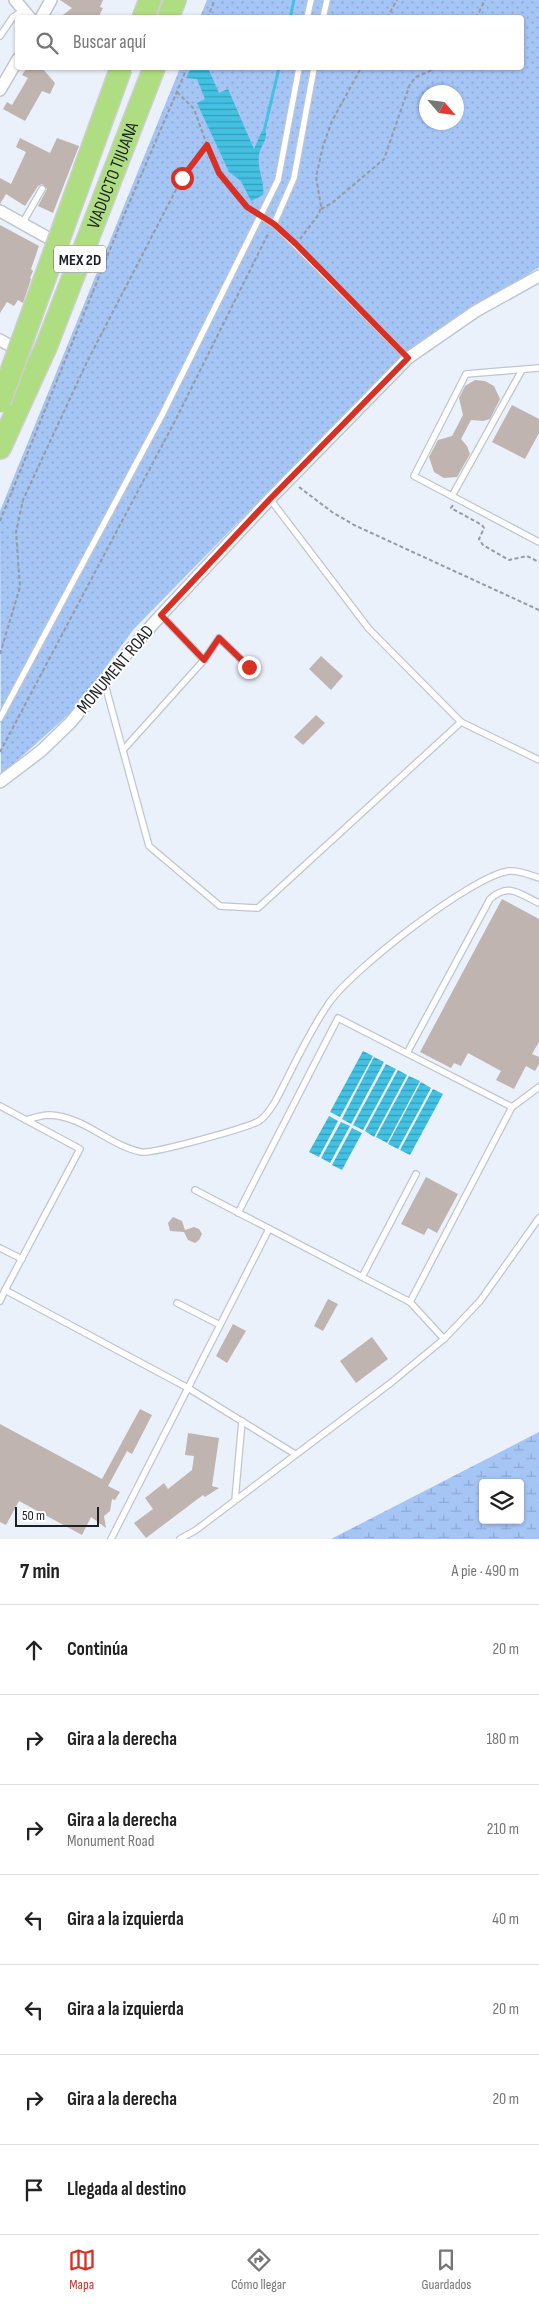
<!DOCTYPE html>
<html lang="es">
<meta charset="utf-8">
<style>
:root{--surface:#fff;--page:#f2f2f2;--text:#222;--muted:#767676;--line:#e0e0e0;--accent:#d93025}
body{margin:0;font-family:"Sofia Sans Condensed",sans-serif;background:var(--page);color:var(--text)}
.controls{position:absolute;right:15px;bottom:15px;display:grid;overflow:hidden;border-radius:5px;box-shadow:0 1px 4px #0004}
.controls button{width:45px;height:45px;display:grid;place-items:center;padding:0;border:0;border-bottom:1px solid var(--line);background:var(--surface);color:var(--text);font:25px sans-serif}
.compass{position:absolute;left:419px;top:85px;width:45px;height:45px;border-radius:50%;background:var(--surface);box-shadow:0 1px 4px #0004;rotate:118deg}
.scale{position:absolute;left:15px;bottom:12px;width:84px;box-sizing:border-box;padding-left:5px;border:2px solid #1d2023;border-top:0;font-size:14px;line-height:18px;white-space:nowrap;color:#1d2023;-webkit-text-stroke:4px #fefefe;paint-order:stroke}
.stop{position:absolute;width:15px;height:15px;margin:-11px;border:4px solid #d93025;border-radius:50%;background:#fff}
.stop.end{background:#d93025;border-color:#fff;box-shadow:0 1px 5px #0008}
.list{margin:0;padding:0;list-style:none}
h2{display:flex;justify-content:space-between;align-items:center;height:65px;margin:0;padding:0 20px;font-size:21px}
h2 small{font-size:16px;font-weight:400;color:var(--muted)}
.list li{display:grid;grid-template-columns:32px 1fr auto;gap:15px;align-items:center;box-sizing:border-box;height:90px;padding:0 20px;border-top:1px solid var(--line)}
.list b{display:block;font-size:19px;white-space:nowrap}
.list p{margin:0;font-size:16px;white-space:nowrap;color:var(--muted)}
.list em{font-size:16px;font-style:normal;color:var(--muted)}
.icon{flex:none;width:28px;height:28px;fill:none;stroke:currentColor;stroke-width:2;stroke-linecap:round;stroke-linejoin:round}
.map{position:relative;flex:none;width:539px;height:1539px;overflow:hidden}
.search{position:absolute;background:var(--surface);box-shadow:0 1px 4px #0004;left:15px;right:15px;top:15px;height:55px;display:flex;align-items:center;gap:12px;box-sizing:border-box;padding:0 18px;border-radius:5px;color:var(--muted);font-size:19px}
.sheet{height:695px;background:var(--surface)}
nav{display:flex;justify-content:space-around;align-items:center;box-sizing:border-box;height:70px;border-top:1px solid var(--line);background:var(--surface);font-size:14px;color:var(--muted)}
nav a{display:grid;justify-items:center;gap:2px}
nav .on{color:var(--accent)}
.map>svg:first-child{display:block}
.grass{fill:url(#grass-dots);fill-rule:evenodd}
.wetland{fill:url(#wetland-marsh);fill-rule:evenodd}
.water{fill:url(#water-rules)}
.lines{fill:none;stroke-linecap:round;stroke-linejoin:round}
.stream{stroke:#43c1e2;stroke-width:3}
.building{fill:#bfb4af}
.lane-casing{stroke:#bfc6cf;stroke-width:8}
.street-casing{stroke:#bfc6cf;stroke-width:14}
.highway-casing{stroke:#cdcecf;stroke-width:24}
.path{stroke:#969ba2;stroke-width:2;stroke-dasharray:4 2.5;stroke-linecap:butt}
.lane{stroke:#fff;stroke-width:5.5}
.street{stroke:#fff;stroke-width:11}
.highway{stroke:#afdd82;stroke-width:21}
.highway-bridge-casing{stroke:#cdcecf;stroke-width:24;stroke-linecap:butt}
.highway-bridge{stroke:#afdd82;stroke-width:21}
.route{stroke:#d93025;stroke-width:6}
.labels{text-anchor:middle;stroke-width:4;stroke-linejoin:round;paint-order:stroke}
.shield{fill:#fefefe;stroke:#606365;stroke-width:1}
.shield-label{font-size:16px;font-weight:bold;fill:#1d2023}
.street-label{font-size:18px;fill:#1d2023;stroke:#fefefe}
</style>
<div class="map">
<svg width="539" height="1539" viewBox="0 0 539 1539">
<defs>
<pattern id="grass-dots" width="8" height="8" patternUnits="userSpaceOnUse" patternTransform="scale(1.25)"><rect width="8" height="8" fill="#a5c5f5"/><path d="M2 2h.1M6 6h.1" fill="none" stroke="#8ea9d2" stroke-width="1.8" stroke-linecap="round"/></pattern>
<pattern id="wetland-marsh" width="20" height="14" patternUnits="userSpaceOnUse" patternTransform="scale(1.25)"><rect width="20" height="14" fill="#a5c5f5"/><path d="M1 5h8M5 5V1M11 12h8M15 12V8" fill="none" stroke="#8ea9d2"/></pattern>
<pattern id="water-rules" width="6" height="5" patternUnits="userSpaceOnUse" patternTransform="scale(1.25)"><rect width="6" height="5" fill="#43c1e2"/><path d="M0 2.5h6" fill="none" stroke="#379cb7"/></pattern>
</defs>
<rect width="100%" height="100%" fill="#ebf1fb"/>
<!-- grass -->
<path class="grass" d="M207,0H539V267L394,363L133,630L76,708L1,775L0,511L180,68H522V18L200,17ZM426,92H456V122H426Z"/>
<!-- wetland -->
<path class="wetland" d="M539,1432V1539H331ZM483,1483H520V1520H483Z"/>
<!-- water -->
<g class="water">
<path d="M191,68H208L219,93L228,89L254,149L262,131L266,132C267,141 260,147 259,155C257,169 265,182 263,195L251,201L241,181L229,172L197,103L205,99L197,79L186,78Z"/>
<path d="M363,1051L373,1056L340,1117L330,1112Z"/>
<path d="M374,1057L384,1062L351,1124L342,1119Z"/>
<path d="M386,1064L396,1069L363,1130L353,1125Z"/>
<path d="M398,1070L407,1075L374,1137L365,1131Z"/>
<path d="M409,1076L420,1081L387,1143L376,1137Z"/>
<path d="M421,1082L431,1088L398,1149L388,1144Z"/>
<path d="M433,1089L443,1094L410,1155L400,1150Z"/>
<path d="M329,1116L338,1121L319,1157L309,1152Z"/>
<path d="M341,1122L350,1126L330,1163L321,1158Z"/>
<path d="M352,1128L362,1133L342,1170L332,1165Z"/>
</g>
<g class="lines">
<!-- stream -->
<g class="stream">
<path d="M290,18L294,0"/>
<path d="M264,131L279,68"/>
</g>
</g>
<!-- building -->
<g class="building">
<path d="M60,0H103L100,7L103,8L98,18H59L72,8Z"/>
<path d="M27,68H42L55,83L50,94L42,91L25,121L3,109L7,102L12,105L28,78L22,75Z"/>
<path d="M20,138L50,153L57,138L79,146L53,213L38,206L47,189L42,184L38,186L25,206L6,194L0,204V178L11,184L26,152L16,147Z"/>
<path d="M0,225L39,246L31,269L33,271L30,278L31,279L23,303L18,300L14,306L7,302L0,313Z"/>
<path d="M475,380L485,381L494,386L500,399L490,419L483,421L471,420L461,439L467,446L470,454L457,477L444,478L434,472L429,457L438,440L452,436L463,415L459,398L465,386Z"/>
<path d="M512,405L539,419V433L525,459L492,442Z"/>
<path d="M321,656L343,676L331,690L309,669Z"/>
<path d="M316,715L325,723L303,745L294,737Z"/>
<path d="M502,899L539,919V1042L532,1054L539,1057V1064L535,1071L526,1066L514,1089L496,1080L501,1071L468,1053L461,1066L454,1063L451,1068L420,1052Z"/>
<path d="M426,1177L458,1194L437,1233L428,1228L424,1235L401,1224Z"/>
<path d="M173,1217L182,1221L185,1230L194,1227L199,1229L202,1234L199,1240L195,1243L188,1240L184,1232L170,1231L168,1223Z"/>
<path d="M328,1299L338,1304L323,1331L314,1326Z"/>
<path d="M233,1324L246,1331L227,1363L216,1356Z"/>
<path d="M372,1337L388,1359L356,1383L340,1361Z"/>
<path d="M140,1409L152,1415L132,1454L127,1451L108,1486L120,1492L115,1500L112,1499L110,1511L104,1516L106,1528L91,1517L82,1535L19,1501L6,1525L0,1522V1424L102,1479Z"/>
<path d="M188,1433L219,1438L212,1486L219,1488L205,1497L203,1495L146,1538L134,1523L153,1509L145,1498L164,1483L168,1489L192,1470L194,1456L185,1455Z"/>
</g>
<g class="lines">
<!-- lane casing -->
<g class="lane-casing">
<g id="lane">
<path d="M307,18L311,0"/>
<path d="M323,18L327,0"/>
<path d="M0,36L13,17L24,10"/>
<path d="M314,68L294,178L274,224L408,358"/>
<path d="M260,216L274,224"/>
<path d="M22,224L42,189"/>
<path d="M539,368L466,374L414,476L539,542"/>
<path d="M452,496L522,370"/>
<path d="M270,499L369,629L461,722"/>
<path d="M161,615L204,660L219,638L249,667"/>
<path d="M104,681L149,846L220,906L258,908L461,722L539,760"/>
<path d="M0,718L162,415L278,180L299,68"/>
<path d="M123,750L204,660"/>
<path d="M407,1053L490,899C509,882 519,894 539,903"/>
<path d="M0,1106L80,1149L5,1290L188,1388L269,1229"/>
<path d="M26,1120C33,1118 42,1115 49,1115C84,1116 108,1145 141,1152C153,1154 247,1128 259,1121C267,1116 271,1108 276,1100C293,1068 308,1033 329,1003C352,970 471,876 509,871C519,870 530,875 539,878"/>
<path d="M195,1190L410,1302L444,1339"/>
<path d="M238,1213L338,1018L512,1107L539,1087"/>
<path d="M0,1248L22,1259"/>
<path d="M362,1277L416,1174"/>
<path d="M0,1301L5,1290"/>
<path d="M410,1302L512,1107"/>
<path d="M177,1303L220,1325"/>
<path d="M235,1500L242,1421"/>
<path d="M111,1539L188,1388L295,1454"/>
<path d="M180,1539L196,1530L392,1382L444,1339L480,1301L539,1218"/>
</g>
</g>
<!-- street casing -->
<g class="street-casing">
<g id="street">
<path d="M15,0L30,18"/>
<path d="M41,18L51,0"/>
<path d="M0,90L18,59"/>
<path d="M0,211L59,244"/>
<path d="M0,340L18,350"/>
<path d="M0,782L41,751L71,722L128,652L161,615L270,499L408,358L476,311L539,276"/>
</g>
</g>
<!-- highway casing -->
<g class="highway-casing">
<g id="highway">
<path d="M143,18L150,0"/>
<path d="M168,18L175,0"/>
<path id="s1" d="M0,448L46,347L154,68"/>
</g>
</g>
<!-- path -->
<g class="path">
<path d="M207,18L215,0"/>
<path d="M387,18L397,0"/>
<path d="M476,18L485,0"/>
<path d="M177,92L194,109L207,145"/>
<path d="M321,209L332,203L384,159L410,84L416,77L437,68"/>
<path d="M300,239L319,214L321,206L316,177L323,146L332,121L361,68"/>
<path d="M299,487L332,512L354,525L539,610"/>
<path d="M453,505L451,508L482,525L484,528L479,539L483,545L509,560L527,556L539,562"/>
<path d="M0,521L122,220L187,68"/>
<path d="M0,654L20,587L16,532L23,500L86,364L182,178L207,145L219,173L253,211"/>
<path d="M0,752L176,419L269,232"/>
</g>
<!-- lane -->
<use href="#lane" class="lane"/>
<!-- street -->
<use href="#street" class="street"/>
<!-- highway -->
<use href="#highway" class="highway"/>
<!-- highway-bridge casing -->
<g class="highway-bridge-casing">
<path id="highway-bridge" d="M0,402L121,68"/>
</g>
<!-- highway-bridge -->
<use href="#highway-bridge" class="highway-bridge"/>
</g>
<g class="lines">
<!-- route -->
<path class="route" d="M182,178L207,145L219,173L247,207L274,224L296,244L408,358L270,499L161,615L204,660L219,638L249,667"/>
</g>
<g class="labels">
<!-- shield labels -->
<rect class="shield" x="54" y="245.5" width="52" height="27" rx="4"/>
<g class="shield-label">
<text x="80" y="265">MEX 2D</text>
</g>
<!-- street labels -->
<g class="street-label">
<text dy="6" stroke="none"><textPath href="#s1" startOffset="295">VIADUCTO TIJUANA</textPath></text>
<text transform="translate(115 669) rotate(-50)" y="6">MONUMENT ROAD</text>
</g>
</g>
</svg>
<div class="controls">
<button><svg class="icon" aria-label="layers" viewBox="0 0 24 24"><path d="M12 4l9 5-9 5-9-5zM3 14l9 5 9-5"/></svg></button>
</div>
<svg class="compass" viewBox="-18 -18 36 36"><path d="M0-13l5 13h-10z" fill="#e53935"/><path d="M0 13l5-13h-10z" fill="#767676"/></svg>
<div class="scale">50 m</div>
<div class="stop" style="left:182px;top:178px"></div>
<div class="stop end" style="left:249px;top:667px"></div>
<div class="search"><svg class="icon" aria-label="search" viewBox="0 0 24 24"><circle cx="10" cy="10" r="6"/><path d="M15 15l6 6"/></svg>Buscar aquí</div>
</div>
<section class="sheet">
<h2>7 min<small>A pie · 490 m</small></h2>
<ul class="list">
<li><svg class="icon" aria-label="ahead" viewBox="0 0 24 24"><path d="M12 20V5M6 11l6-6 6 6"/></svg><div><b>Continúa</b></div><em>20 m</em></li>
<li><svg class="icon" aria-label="right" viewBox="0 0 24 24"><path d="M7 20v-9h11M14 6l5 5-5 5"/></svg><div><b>Gira a la derecha</b></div><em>180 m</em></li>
<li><svg class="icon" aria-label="right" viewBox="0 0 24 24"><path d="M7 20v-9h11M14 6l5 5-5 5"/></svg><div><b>Gira a la derecha</b><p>Monument Road</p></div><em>210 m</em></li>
<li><svg class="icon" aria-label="left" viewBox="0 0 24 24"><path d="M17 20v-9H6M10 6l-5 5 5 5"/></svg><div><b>Gira a la izquierda</b></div><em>40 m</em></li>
<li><svg class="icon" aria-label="left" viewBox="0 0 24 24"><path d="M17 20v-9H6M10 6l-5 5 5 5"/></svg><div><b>Gira a la izquierda</b></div><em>20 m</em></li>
<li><svg class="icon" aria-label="right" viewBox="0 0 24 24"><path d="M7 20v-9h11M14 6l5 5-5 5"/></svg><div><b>Gira a la derecha</b></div><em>20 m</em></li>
<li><svg class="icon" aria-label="arrive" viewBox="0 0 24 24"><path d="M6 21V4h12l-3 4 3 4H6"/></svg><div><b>Llegada al destino</b></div></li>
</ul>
</section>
<nav>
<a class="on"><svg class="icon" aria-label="map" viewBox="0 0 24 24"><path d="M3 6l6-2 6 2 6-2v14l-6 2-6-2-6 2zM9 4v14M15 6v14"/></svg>Mapa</a>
<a><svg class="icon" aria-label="directions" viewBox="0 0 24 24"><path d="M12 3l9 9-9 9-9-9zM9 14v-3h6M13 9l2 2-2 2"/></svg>Cómo llegar</a>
<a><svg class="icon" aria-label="saved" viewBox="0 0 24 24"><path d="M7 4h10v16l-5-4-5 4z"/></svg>Guardados</a>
</nav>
